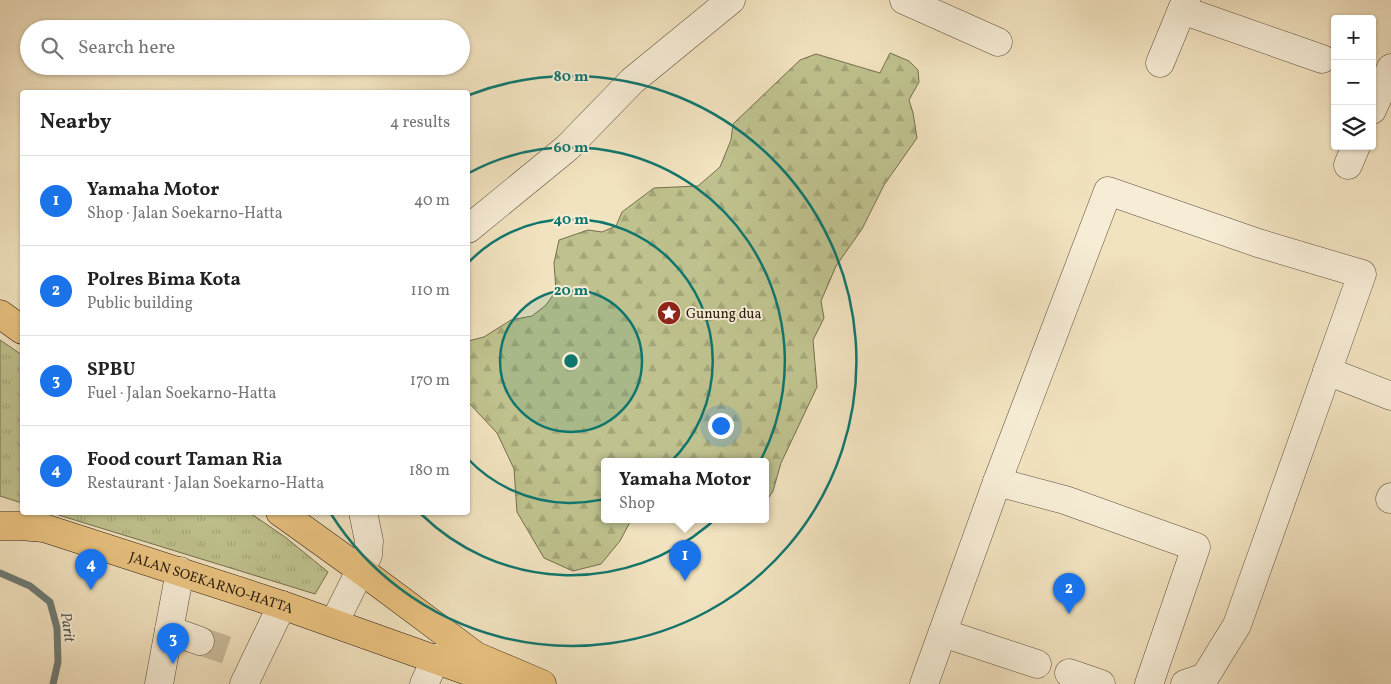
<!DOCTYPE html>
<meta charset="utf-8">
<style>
:root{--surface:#fff;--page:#f2f2f2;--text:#222;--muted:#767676;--line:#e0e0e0;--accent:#1a73e8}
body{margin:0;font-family:Vollkorn,serif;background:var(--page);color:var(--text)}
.controls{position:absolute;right:15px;top:15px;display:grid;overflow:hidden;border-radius:5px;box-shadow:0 1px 4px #0004}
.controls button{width:45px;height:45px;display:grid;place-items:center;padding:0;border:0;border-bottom:1px solid var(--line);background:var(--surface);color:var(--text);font:25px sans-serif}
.you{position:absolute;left:720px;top:425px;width:18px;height:18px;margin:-12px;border:4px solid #fff;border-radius:50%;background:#1a73e8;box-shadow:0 0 0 8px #1a73e833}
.badge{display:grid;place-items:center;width:32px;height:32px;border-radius:50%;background:var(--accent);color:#fff;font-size:16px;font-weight:700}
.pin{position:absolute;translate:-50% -41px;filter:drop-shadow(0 1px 2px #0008)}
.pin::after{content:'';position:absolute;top:26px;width:18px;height:15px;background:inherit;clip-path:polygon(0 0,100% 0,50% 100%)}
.popup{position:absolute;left:601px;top:458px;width:168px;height:65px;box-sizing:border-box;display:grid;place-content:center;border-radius:5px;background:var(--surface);filter:drop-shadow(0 1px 4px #0005);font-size:16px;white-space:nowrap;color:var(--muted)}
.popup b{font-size:19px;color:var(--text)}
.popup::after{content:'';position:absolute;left:50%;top:100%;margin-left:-10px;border:10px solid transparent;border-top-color:var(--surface)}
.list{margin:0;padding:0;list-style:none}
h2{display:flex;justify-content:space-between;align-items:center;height:65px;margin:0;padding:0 20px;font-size:21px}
h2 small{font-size:16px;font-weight:400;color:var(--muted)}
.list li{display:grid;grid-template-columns:32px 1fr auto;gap:15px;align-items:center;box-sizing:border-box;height:90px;padding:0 20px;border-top:1px solid var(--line)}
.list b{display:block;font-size:19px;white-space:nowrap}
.list p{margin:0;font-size:16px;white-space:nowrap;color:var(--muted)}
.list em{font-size:16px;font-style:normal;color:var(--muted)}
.icon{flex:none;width:28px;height:28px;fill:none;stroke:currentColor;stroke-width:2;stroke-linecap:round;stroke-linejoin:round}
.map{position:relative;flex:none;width:1391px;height:684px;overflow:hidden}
.search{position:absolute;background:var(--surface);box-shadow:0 1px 4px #0004;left:20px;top:20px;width:450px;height:55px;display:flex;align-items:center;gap:12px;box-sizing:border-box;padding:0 18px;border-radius:28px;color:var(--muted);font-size:19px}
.panel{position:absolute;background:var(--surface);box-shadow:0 1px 4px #0004;left:20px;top:90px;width:450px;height:425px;border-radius:5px}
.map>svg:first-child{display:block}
.forest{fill:url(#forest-firs);stroke:#746e4e}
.park{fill:url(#park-tufts);stroke:#746e4e}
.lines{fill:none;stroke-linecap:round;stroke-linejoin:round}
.stream{stroke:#707c76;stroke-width:7}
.minor-tunnel{stroke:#cabb9c;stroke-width:28;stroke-dasharray:28 14;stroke-linecap:butt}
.minor-casing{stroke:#5b4d3a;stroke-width:29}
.highway-casing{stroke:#291b0e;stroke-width:29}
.minor{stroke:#f7edd6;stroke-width:28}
.highway{stroke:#e9c280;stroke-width:28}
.ring{fill:none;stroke:#0f766e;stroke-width:2.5}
.labels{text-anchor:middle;stroke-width:4;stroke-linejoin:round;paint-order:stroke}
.poi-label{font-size:14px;fill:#291b0e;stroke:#f7edd6;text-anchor:start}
.street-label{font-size:14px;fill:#291b0e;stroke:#f7edd6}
.water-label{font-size:15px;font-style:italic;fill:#52534b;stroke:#f7edd6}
.centre{fill:#0f766e;stroke:#f7edd6;stroke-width:2.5}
.ring-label{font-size:15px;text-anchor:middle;font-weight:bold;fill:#0f766e;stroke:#f7edd6;stroke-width:4;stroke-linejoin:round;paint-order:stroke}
</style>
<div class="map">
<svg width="1391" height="684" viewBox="0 0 1391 684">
<defs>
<pattern id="forest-firs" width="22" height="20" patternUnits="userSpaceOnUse" patternTransform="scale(1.25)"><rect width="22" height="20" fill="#bfc28e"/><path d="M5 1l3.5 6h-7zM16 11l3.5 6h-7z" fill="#a4a679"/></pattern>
<pattern id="park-tufts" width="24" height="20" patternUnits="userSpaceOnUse" patternTransform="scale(1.25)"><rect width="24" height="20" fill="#bfc28e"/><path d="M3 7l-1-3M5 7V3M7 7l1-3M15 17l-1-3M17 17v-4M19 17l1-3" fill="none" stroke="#a4a679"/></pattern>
</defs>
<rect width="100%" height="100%" fill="#f2e3c0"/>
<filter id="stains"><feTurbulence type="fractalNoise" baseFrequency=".004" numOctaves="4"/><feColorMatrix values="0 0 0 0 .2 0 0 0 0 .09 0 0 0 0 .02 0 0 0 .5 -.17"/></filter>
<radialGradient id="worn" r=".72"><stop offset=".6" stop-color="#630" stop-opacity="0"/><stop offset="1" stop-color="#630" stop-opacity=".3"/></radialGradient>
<!-- forest -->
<path class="forest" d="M890,53L909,61L918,70L919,82L909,100L913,113L917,138L884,185L862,229L836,266L821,301L824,318L813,340L817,387L781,463L773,491L765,503V462H605V520H631L620,541L601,564L573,571L544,558L517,512L514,469L497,433L468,402V341L484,337L511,320L532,316L546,305L556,291L554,263L559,240L588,230L602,232L616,226L622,212L654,188L698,186L720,167L731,140L733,124L800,60L816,54L880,73Z"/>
<!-- park -->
<g class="park">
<path d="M0,340L22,355V503L0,496Z"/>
<path d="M52,513H250L285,537L328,572L315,594Z"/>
</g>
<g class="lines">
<!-- stream -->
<path class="stream" d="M0,573L30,586L50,602L57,628L58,662L53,684"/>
<!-- minor-tunnel -->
<path class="minor-tunnel" d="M200,641L238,654"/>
<!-- minor casing -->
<g class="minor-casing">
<g id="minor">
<path d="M904,0L998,42"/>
<path d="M1182,10L1322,59"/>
<path d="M1160,63L1186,0"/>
<path d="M1372,110L1391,68"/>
<path d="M1348,165L1356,146"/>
<path d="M468,229L567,148L632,81L731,0"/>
<path d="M1327,371L1391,396"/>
<path d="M997,482L1108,191L1258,243L1362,274L1237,625L1205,677L1185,684"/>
<path d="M1390,499L1391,497"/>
<path d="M334,623L368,555L369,541L363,512"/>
<path d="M169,630L200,641"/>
<path d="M943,633L1037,664"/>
<path d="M1069,673L1101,684"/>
<path d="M159,684L180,571"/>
<path d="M244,684L282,605"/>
<path d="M424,684L436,658"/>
<path d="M924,684L997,482L1065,500L1196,547L1149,684"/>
</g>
</g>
<!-- highway casing -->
<g class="highway-casing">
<g id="highway">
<path d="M0,314L22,330"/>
<path d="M280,512L362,571L476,656L542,684"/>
<path id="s1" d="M0,526H20L44,528L282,605L504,684"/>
</g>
</g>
<!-- minor -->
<use href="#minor" class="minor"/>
<!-- highway -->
<use href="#highway" class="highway"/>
</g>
<!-- distance rings -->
<circle cx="571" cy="361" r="71" fill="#0f766e" fill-opacity=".12"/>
<g class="ring">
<circle cx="571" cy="361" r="71"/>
<path d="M468 263A142 142 0 1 1 468 459"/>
<path d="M469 173A214 214 0 1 1 421 514"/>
<path d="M469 95A285 285 0 1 1 331 514"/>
</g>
<!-- icons -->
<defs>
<g id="sight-disc" transform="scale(1.25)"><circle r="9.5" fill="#8f2418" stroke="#f7edd6"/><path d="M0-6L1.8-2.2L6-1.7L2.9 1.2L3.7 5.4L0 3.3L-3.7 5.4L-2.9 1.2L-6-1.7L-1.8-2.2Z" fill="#fff"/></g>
</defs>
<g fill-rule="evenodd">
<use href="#sight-disc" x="669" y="313"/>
</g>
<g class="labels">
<!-- poi labels -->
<g class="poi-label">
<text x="686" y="318">Gunung dua</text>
</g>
<!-- street labels -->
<g class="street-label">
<text dy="5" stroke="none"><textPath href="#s1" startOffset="220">JALAN SOEKARNO-HATTA</textPath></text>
</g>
<!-- water labels -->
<g class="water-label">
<text transform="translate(68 627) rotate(82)" y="5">Parit</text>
</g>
</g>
<circle cx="571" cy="361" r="8" class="centre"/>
<g class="ring-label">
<text x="571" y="81">80 m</text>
<text x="571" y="152">60 m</text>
<text x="571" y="224">40 m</text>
<text x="571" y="295">20 m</text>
</g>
<rect width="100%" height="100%" filter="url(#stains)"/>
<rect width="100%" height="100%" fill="url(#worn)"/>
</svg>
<div class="controls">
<button>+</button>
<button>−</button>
<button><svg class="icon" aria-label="layers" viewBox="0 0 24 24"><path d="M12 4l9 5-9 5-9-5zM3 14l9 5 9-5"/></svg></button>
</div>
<div class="you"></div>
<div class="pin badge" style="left:685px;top:581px">1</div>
<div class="popup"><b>Yamaha Motor</b>Shop</div>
<div class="pin badge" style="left:1069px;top:614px">2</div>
<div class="pin badge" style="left:173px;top:664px">3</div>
<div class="pin badge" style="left:91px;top:590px">4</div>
<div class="search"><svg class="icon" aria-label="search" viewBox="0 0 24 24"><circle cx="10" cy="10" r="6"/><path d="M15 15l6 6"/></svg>Search here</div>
<section class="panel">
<h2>Nearby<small>4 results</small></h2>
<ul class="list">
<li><span class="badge">1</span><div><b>Yamaha Motor</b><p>Shop · Jalan Soekarno-Hatta</p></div><em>40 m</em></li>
<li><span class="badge">2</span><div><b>Polres Bima Kota</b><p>Public building</p></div><em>110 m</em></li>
<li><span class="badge">3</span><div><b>SPBU</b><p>Fuel · Jalan Soekarno-Hatta</p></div><em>170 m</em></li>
<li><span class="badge">4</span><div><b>Food court Taman Ria</b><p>Restaurant · Jalan Soekarno-Hatta</p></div><em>180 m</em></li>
</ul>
</section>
</div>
